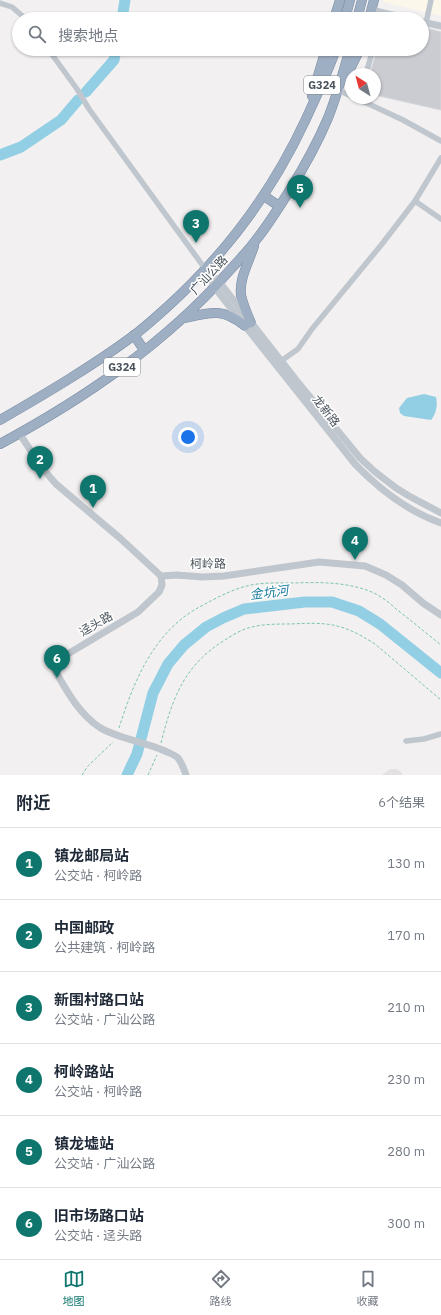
<!DOCTYPE html>
<html lang="zh">
<meta charset="utf-8">
<style>
:root{--surface:#fff;--page:#f2f2f3;--text:#1f2937;--muted:#747a83;--line:#e0e1e3;--accent:#0f766e}
body{margin:0;font-family:"IBM Plex Sans","Noto Sans SC",sans-serif;background:var(--page);color:var(--text)}
.compass{position:absolute;left:345px;top:68px;width:36px;height:36px;border-radius:50%;background:var(--surface);box-shadow:0 1px 3px #0004;rotate:324deg}
.you{position:absolute;left:188px;top:437px;width:14px;height:14px;margin:-10px;border:3px solid #fff;border-radius:50%;background:#1a73e8;box-shadow:0 0 0 6px #1a73e833}
.badge{display:grid;place-items:center;width:26px;height:26px;border-radius:50%;background:var(--accent);color:#fff;font-size:13px;font-weight:700}
.pin{position:absolute;translate:-50% -33px;filter:drop-shadow(0 1px 2px #0008)}
.pin::after{content:'';position:absolute;top:21px;width:14px;height:12px;background:inherit;clip-path:polygon(0 0,100% 0,50% 100%)}
.list{margin:0;padding:0;list-style:none}
h2{display:flex;justify-content:space-between;align-items:center;height:52px;margin:0;padding:0 16px;font-size:17px}
h2 small{font-size:13px;font-weight:400;color:var(--muted)}
.list li{display:grid;grid-template-columns:26px 1fr auto;gap:12px;align-items:center;box-sizing:border-box;height:72px;padding:0 16px;border-top:1px solid var(--line)}
.list b{display:block;font-size:15px;white-space:nowrap}
.list p{margin:0;font-size:13px;white-space:nowrap;color:var(--muted)}
.list em{font-size:13px;font-style:normal;color:var(--muted)}
.icon{flex:none;width:22px;height:22px;fill:none;stroke:currentColor;stroke-width:2;stroke-linecap:round;stroke-linejoin:round}
.map{position:relative;flex:none;width:441px;height:775px;overflow:hidden}
.search{position:absolute;background:var(--surface);box-shadow:0 1px 3px #0004;left:12px;right:12px;top:12px;height:44px;display:flex;align-items:center;gap:10px;box-sizing:border-box;padding:0 14px;border-radius:22px;color:var(--muted);font-size:15px}
.sheet{height:484px;background:var(--surface)}
nav{display:flex;justify-content:space-around;align-items:center;box-sizing:border-box;height:56px;border-top:1px solid var(--line);background:var(--surface);font-size:11px;color:var(--muted)}
nav a{display:grid;justify-items:center;gap:2px}
nav .on{color:var(--accent)}
.map>svg:first-child{display:block}
.commercial{fill:#fbf7eb}
.education{fill:#e3e1e1}
.water{fill:#93cfe4}
.lines{fill:none;stroke-linecap:round;stroke-linejoin:round}
.river{stroke:#93cfe4;stroke-width:11}
.building{fill:#caccd2;stroke:#d4d6da}
.trunk-casing{stroke:#778ba5;stroke-width:10}
.path{stroke:#7dc6a6;stroke-width:1;stroke-dasharray:3 2;stroke-linecap:butt}
.minor{stroke:#bfc6cd;stroke-width:5.5}
.tertiary{stroke:#bfc6cd;stroke-width:7}
.trunk{stroke:#9fafc3;stroke-width:9}
.labels{text-anchor:middle;stroke-width:3;stroke-linejoin:round;paint-order:stroke}
.shield{fill:#fff;stroke:#80868c;stroke-width:1}
.shield-label{font-size:11px;font-weight:bold;fill:#49525b}
.street-label{font-size:12px;fill:#49525b;stroke:#fff}
.water-label{font-size:13px;font-style:italic;fill:#197c9e;stroke:#fff}
</style>
<div class="map">
<svg width="441" height="775" viewBox="0 0 441 775">
<rect width="100%" height="100%" fill="#f2f0f0"/>
<!-- commercial -->
<path class="commercial" d="M383,0H441V16L383,2Z"/>
<!-- education -->
<path class="education" d="M390,769H396L400,771L403,775H382Z"/>
<!-- water -->
<path class="water" d="M424,394L436,397C438,405 436,414 431,420L404,416L400,413L399,408L407,398Z"/>
<g class="lines">
<!-- river -->
<g class="river">
<path d="M122,19L125,0"/>
<path d="M86,92L114,60L116,49"/>
<path d="M0,155L21,147L61,120L78,100"/>
<path d="M127,775L137,754L153,693L168,664L184,645L206,627L223,618L244,609L305,602H332L359,611L380,624L441,673"/>
</g>
</g>
<!-- building -->
<path class="building" d="M422,27L441,32V110L375,95V74H370L377,49H422Z"/>
<g class="lines">
<!-- trunk casing -->
<g class="trunk-casing">
<g id="trunk">
<path d="M334,19L340,0"/>
<path d="M345,19L350,0"/>
<path d="M357,19L362,0"/>
<path d="M369,19L374,0"/>
<path d="M346,77L360,49"/>
<path d="M312,96L326,49"/>
<path d="M264,196L279,206"/>
<path d="M185,318C211,312 223,308 245,326"/>
<path d="M251,323C247,314 243,305 241,295C239,278 249,262 254,246"/>
<path d="M134,335L144,350"/>
<path d="M0,420C45,394 91,367 133,336C144,328 155,318 165,309C225,255 271,194 305,121C316,97 327,74 336,49"/>
<path d="M0,444C85,398 166,343 230,270C239,260 248,251 256,240C268,225 278,209 288,193C303,169 317,144 328,118C337,96 343,72 350,49"/>
</g>
</g>
<!-- path -->
<g class="path">
<path d="M119,728C131,690 147,648 179,621C187,614 197,608 207,603C218,597 230,591 243,587C259,582 277,583 294,583C321,582 349,582 374,593C382,597 390,603 396,609C412,621 426,633 441,645"/>
<path d="M161,743C172,699 184,665 225,640C233,635 242,629 252,627C264,624 278,624 291,624C328,622 342,623 375,644L441,700"/>
<path d="M82,775L87,767L113,742"/>
<path d="M148,775L157,755"/>
</g>
<!-- minor -->
<g class="minor">
<path d="M0,3L12,7L26,19"/>
<path d="M426,23L431,0"/>
<path d="M48,49L77,89L89,109L206,270"/>
<path d="M366,74L373,49"/>
<path d="M338,90L351,96"/>
<path d="M356,98L403,120L441,141"/>
<path d="M415,201L441,219"/>
<path d="M281,361L298,349L312,329L382,244L415,201L441,158"/>
<path d="M406,741L424,739L441,734"/>
</g>
<!-- tertiary -->
<g class="tertiary">
<path d="M371,10L409,19"/>
<path d="M422,22L441,26"/>
<path d="M206,270L215,288L355,464C380,490 407,511 441,523"/>
<path d="M217,279L296,380L360,458L374,471L396,488L409,496L441,513"/>
<path d="M19,433L43,469L56,484L121,539L161,576L177,575L202,577L224,576L319,562L365,566L386,575L402,585L423,603L441,615"/>
<path d="M161,576L162,585L159,592L138,612L51,664C65,687 76,711 99,727C116,738 145,742 165,751C169,753 175,755 178,758C182,763 184,769 186,775"/>
</g>
<!-- trunk -->
<use href="#trunk" class="trunk"/>
</g>
<g class="labels">
<!-- shield labels -->
<g class="shield">
<rect x="304" y="76" width="36" height="18" rx="3"/>
<rect x="104" y="358" width="36" height="18" rx="3"/>
</g>
<g class="shield-label">
<text x="322" y="89">G324</text>
<text x="122" y="371">G324</text>
</g>
<!-- street labels -->
<g class="street-label">
<text transform="translate(209 275) rotate(-47)" y="4">广汕公路</text>
<text transform="translate(326 411) rotate(52)" y="4">龙新路</text>
<text transform="translate(208 564) rotate(-1)" y="4">柯岭路</text>
<text transform="translate(96 624) rotate(-30)" y="4">迳头路</text>
</g>
<!-- water labels -->
<g class="water-label">
<text transform="translate(269 592) rotate(-7)" y="5">金坑河</text>
</g>
</g>
</svg>
<svg class="compass" viewBox="-18 -18 36 36"><path d="M0-13l5 13h-10z" fill="#e53935"/><path d="M0 13l5-13h-10z" fill="#747a83"/></svg>
<div class="you"></div>
<div class="pin badge" style="left:93px;top:508px">1</div>
<div class="pin badge" style="left:40px;top:479px">2</div>
<div class="pin badge" style="left:196px;top:243px">3</div>
<div class="pin badge" style="left:355px;top:560px">4</div>
<div class="pin badge" style="left:300px;top:208px">5</div>
<div class="pin badge" style="left:57px;top:678px">6</div>
<div class="search"><svg class="icon" aria-label="search" viewBox="0 0 24 24"><circle cx="10" cy="10" r="6"/><path d="M15 15l6 6"/></svg>搜索地点</div>
</div>
<section class="sheet">
<h2>附近<small>6个结果</small></h2>
<ul class="list">
<li><span class="badge">1</span><div><b>镇龙邮局站</b><p>公交站 · 柯岭路</p></div><em>130 m</em></li>
<li><span class="badge">2</span><div><b>中国邮政</b><p>公共建筑 · 柯岭路</p></div><em>170 m</em></li>
<li><span class="badge">3</span><div><b>新围村路口站</b><p>公交站 · 广汕公路</p></div><em>210 m</em></li>
<li><span class="badge">4</span><div><b>柯岭路站</b><p>公交站 · 柯岭路</p></div><em>230 m</em></li>
<li><span class="badge">5</span><div><b>镇龙墟站</b><p>公交站 · 广汕公路</p></div><em>280 m</em></li>
<li><span class="badge">6</span><div><b>旧市场路口站</b><p>公交站 · 迳头路</p></div><em>300 m</em></li>
</ul>
</section>
<nav>
<a class="on"><svg class="icon" aria-label="map" viewBox="0 0 24 24"><path d="M3 6l6-2 6 2 6-2v14l-6 2-6-2-6 2zM9 4v14M15 6v14"/></svg>地图</a>
<a><svg class="icon" aria-label="directions" viewBox="0 0 24 24"><path d="M12 3l9 9-9 9-9-9zM9 14v-3h6M13 9l2 2-2 2"/></svg>路线</a>
<a><svg class="icon" aria-label="saved" viewBox="0 0 24 24"><path d="M7 4h10v16l-5-4-5 4z"/></svg>收藏</a>
</nav>
